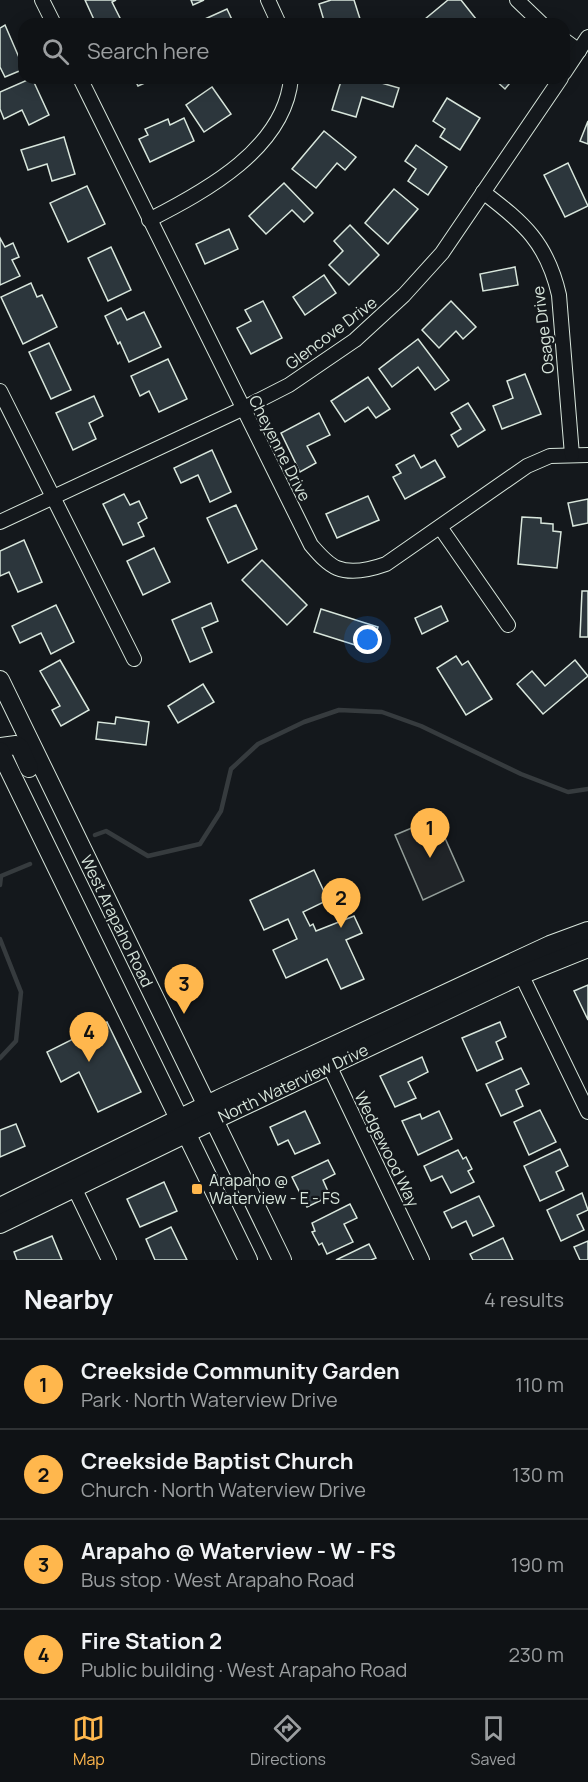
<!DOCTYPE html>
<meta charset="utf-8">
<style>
:root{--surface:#0f1215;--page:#1d2022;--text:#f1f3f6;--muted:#9b9ea0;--line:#2f3234;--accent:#ffb74d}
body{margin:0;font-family:Manrope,sans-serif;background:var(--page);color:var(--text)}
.you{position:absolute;left:368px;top:640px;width:21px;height:21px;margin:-15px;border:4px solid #fff;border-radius:50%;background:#1a73e8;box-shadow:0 0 0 9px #1a73e833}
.badge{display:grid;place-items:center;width:39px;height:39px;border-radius:50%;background:var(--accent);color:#111;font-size:20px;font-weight:700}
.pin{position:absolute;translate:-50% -50px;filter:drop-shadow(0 2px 3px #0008)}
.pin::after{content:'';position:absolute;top:32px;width:21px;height:18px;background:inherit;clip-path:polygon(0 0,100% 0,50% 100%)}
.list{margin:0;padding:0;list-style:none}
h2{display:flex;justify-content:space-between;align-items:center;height:78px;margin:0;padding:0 24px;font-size:26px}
h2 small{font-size:20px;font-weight:400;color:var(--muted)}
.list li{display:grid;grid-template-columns:39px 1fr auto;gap:18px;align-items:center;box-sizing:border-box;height:90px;padding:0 24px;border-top:2px solid var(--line)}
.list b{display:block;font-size:22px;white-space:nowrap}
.list p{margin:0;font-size:20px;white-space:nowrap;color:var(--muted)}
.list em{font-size:20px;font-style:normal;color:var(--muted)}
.icon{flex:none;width:33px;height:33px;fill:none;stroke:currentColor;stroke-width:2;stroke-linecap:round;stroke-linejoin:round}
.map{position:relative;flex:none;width:588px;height:1260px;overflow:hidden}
.search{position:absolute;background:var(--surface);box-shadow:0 3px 15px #0003;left:18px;right:18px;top:18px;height:66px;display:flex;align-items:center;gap:15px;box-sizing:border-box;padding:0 21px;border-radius:18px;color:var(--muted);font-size:22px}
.sheet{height:438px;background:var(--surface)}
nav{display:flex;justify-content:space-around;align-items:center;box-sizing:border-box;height:84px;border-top:2px solid var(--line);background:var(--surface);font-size:16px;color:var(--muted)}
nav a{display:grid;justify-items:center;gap:3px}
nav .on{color:var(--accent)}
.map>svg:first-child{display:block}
.green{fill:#202428;stroke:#939e99;stroke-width:1.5}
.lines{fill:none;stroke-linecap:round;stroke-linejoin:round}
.stream{stroke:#363b3e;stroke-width:4.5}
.building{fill:#2c363c;stroke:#d8e6dc;stroke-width:1.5}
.street-casing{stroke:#d8e6dc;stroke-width:16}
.secondary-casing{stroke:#d8e6dc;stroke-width:20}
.street{stroke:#14181c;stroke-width:14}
.secondary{stroke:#14181c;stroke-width:18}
.poi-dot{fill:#ffb74d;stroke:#14181c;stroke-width:2}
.labels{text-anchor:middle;stroke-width:4.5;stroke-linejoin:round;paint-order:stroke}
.street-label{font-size:16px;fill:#d8e6dc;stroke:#14181c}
.poi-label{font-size:16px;fill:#d8e6dc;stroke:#14181c;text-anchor:start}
</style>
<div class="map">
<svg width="588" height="1260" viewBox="0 0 588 1260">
<rect width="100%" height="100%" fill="#14181c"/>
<!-- green -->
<path class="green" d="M433,811L464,881L423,900L395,835L419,825L417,819Z"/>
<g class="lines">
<!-- stream -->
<g class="stream">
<path d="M95,835L106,831L148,856L200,844L221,811L231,769L258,744L304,722L339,710L382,712L421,726L521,774L568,792L588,789"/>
<path d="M0,885L1,876L30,864"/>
<path d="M0,939L21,992L16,1041L0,1058"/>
</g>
</g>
<!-- building -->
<g class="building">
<path d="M85,0H116L112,2L123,24H96Z"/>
<path d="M191,0H204L193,5Z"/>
<path d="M331,0H354L361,22L369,19L371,24H325L319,4Z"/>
<path d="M448,0H461L480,24H419Z"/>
<path d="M227,9L234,24H207L205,19Z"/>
<path d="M5,25L24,69L5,77L0,67V28Z"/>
<path d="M32,78L49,115L29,125L22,110L4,119L0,109V92Z"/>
<path d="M134,78H156L138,86Z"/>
<path d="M342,78H364L399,88L393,107L362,97L356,117L332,110Z"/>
<path d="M493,78H514L505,89Z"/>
<path d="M212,87L231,114L204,132L186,105Z"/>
<path d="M447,98L480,118L460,150L440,137L445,129L433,121Z"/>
<path d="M184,118L194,141L150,162L139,139L148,135L145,129L168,119L170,125Z"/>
<path d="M588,121V144L580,141Z"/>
<path d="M324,131L356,157L345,170L337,163L316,188L292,169Z"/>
<path d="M64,137L75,174L52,181L47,164L28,170L21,150Z"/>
<path d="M416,145L447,167L428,195L408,181L416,169L405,161Z"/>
<path d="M568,163L588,206L565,217L544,175Z"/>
<path d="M284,183L313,213L304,222L292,210L266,234L249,216Z"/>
<path d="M87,186L105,224L68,242L50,203Z"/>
<path d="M394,189L418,209L388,244L365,223Z"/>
<path d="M350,225L379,255L349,285L329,265L343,251L334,241Z"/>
<path d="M229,229L238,249L205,264L196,244Z"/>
<path d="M0,238L5,247L13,243L19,257L12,260L20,276L0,285Z"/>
<path d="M111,247L131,290L108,301L88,258Z"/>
<path d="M515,267L518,285L483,291L480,274Z"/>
<path d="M324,275L336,293L305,315L293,297Z"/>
<path d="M31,283L37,297L42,295L57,327L23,344L1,297Z"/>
<path d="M263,301L282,338L251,354L237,328L251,321L245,310Z"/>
<path d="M451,301L476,327L463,339L456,331L439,348L422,330Z"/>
<path d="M121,308L127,320L144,312L161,347L129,362L120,342L118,344L105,316Z"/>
<path d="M418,339L449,380L435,390L418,367L392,387L379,369Z"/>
<path d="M49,343L71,390L51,399L29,352Z"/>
<path d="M168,359L187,399L159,412L149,391L140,396L131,376Z"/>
<path d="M525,374L541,414L502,429L493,406L513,398L507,381Z"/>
<path d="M368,377L390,409L376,418L368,407L345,422L331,401Z"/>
<path d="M94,396L103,416L89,423L96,439L73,450L56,413Z"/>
<path d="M468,403L485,430L458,447L451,435L461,429L451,413Z"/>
<path d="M319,413L330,435L307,446L316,463L300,472L281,433Z"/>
<path d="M212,450L231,492L210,502L198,475L181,483L174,468Z"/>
<path d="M414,455L421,468L435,460L445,477L405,499L393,477L401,473L396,465Z"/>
<path d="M124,494L130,505L139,501L147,518L138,523L144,536L123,545L103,504Z"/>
<path d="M368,496L379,520L337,538L326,514Z"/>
<path d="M588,499V523L573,526L568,503Z"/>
<path d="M236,505L257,549L228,563L207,518Z"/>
<path d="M522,517L541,518V523L553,524V531L561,532L557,568L518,564Z"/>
<path d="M24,540L42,582L18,592L9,572L0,576V551Z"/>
<path d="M154,548L170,582L143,595L127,561Z"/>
<path d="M262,560L307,605L287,625L242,580Z"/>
<path d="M582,591H588V637H580Z"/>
<path d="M211,603L218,621L202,628L212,652L190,662L172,620Z"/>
<path d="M56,605L74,642L51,654L41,633L20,643L12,626Z"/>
<path d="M441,606L448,621L422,634L415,618Z"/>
<path d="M321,609L378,627L371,650L314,632Z"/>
<path d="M456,656L462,665L468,661L492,699L466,715L437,668Z"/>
<path d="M60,660L89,710L61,726L52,710L60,706L40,671Z"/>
<path d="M575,660L588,676L543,714L517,684L532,671L545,686Z"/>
<path d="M203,684L214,702L178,723L168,706Z"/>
<path d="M116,717L149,722L146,745L96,739L98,722L115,724Z"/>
<path d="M314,870L328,900L303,912L310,926L313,924L316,931L354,916L362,933L346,940L364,979L341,989L327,959L286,978L273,950L297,939L288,919L264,930L250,900Z"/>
<path d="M588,985V1020L574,991Z"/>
<path d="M107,1022L141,1092L98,1112L79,1072L61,1082L47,1052Z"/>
<path d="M500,1022L506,1037L496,1042L503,1059L477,1071L462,1038Z"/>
<path d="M422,1057L428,1072L408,1082L416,1098L395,1107L380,1076Z"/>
<path d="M521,1068L529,1084L516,1090L523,1106L501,1116L486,1084Z"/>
<path d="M540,1110L556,1142L529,1155L514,1122Z"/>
<path d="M305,1111L320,1143L295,1154L288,1140L278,1145L270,1127Z"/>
<path d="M439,1111L452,1139L418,1155L402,1121L420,1114L422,1119Z"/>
<path d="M16,1124L25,1146L0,1157V1130Z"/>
<path d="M560,1149L568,1166L556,1172L564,1190L540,1201L524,1166Z"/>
<path d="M458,1150L463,1159L466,1157L472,1169L468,1171L474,1182L451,1193L442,1176L431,1181L424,1166Z"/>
<path d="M328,1160L335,1174L323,1180L330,1196L307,1207L292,1177Z"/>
<path d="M164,1182L177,1211L140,1227L127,1199Z"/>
<path d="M582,1193L588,1210L577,1215L584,1230L561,1241L547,1210Z"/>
<path d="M479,1196L494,1226L473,1236L466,1221L452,1228L444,1212Z"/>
<path d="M350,1204L357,1218L344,1224L353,1242L327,1254L322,1243L319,1245L312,1232L315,1231L312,1223Z"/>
<path d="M171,1227L187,1260H155L146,1239Z"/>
<path d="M52,1236L62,1260H17L14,1252Z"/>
<path d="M503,1238L513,1260H473L470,1254Z"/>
<path d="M588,1241V1260H580L574,1247Z"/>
<path d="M369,1244L376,1258L371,1260H336Z"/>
</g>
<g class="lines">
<!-- street casing -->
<g class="street-casing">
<g id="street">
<path d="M42,0L54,24"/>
<path d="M268,0L279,24"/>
<path d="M517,0L542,24"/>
<path d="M564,40L579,51"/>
<path d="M564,73L588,37"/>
<path d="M80,78L311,545C318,553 327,564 337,568C352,574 372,569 386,564L527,466L550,456L588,455"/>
<path d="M483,192C524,223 547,243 559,295L572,455"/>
<path d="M149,220C206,191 285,148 291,78"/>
<path d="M0,391L134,659"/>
<path d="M0,522L242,409L289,385L355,340L404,295L442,253L561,78"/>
<path d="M440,527L508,625"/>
<path d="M518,968L588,1112"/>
<path d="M326,1059L422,1260"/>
<path d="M71,1181L109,1260"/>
</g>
</g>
<!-- secondary casing -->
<g class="secondary-casing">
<g id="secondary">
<path d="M0,680L282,1260"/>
<path d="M0,747L16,745L20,748L29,768"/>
<path d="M0,751L248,1260"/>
<path d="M0,1207L219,1099L550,945L588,931"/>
<path d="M0,1224L214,1120L521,975L588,948"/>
</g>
</g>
<!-- street -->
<use href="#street" class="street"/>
<!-- secondary -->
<use href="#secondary" class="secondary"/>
</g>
<!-- markers -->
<rect class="poi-dot" x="191" y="1183" width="12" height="12" rx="3"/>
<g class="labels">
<!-- street labels -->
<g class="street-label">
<text transform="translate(543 330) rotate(-97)" y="6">Osage Drive</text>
<text transform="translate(331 333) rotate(-37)" y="6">Glencove Drive</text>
<text transform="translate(280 448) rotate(63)" y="6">Cheyenne Drive</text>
<text transform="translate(117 921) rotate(64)" y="6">West Arapaho Road</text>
<text transform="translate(293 1083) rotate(-25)" y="6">North Waterview Drive</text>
<text transform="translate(387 1149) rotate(64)" y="6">Wedgewood Way</text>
</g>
<!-- poi labels -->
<g class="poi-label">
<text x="209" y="1186">Arapaho @<tspan x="209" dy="18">Waterview - E - FS</tspan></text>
</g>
</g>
</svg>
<div class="you"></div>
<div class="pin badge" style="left:430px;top:858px">1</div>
<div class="pin badge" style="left:341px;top:928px">2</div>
<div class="pin badge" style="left:184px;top:1014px">3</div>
<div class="pin badge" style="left:89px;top:1062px">4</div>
<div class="search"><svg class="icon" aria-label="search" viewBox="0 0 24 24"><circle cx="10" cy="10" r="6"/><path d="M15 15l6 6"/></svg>Search here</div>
</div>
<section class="sheet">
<h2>Nearby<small>4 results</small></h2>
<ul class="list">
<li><span class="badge">1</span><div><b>Creekside Community Garden</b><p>Park · North Waterview Drive</p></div><em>110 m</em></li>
<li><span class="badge">2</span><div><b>Creekside Baptist Church</b><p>Church · North Waterview Drive</p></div><em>130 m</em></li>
<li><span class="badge">3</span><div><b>Arapaho @ Waterview - W - FS</b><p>Bus stop · West Arapaho Road</p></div><em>190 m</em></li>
<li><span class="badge">4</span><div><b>Fire Station 2</b><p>Public building · West Arapaho Road</p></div><em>230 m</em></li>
</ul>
</section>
<nav>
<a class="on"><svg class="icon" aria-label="map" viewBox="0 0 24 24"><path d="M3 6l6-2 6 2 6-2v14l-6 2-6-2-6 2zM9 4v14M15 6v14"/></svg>Map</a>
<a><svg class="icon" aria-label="directions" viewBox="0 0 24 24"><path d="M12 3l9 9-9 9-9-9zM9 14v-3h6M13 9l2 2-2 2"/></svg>Directions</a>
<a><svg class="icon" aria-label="saved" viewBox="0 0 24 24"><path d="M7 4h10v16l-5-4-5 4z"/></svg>Saved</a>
</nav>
